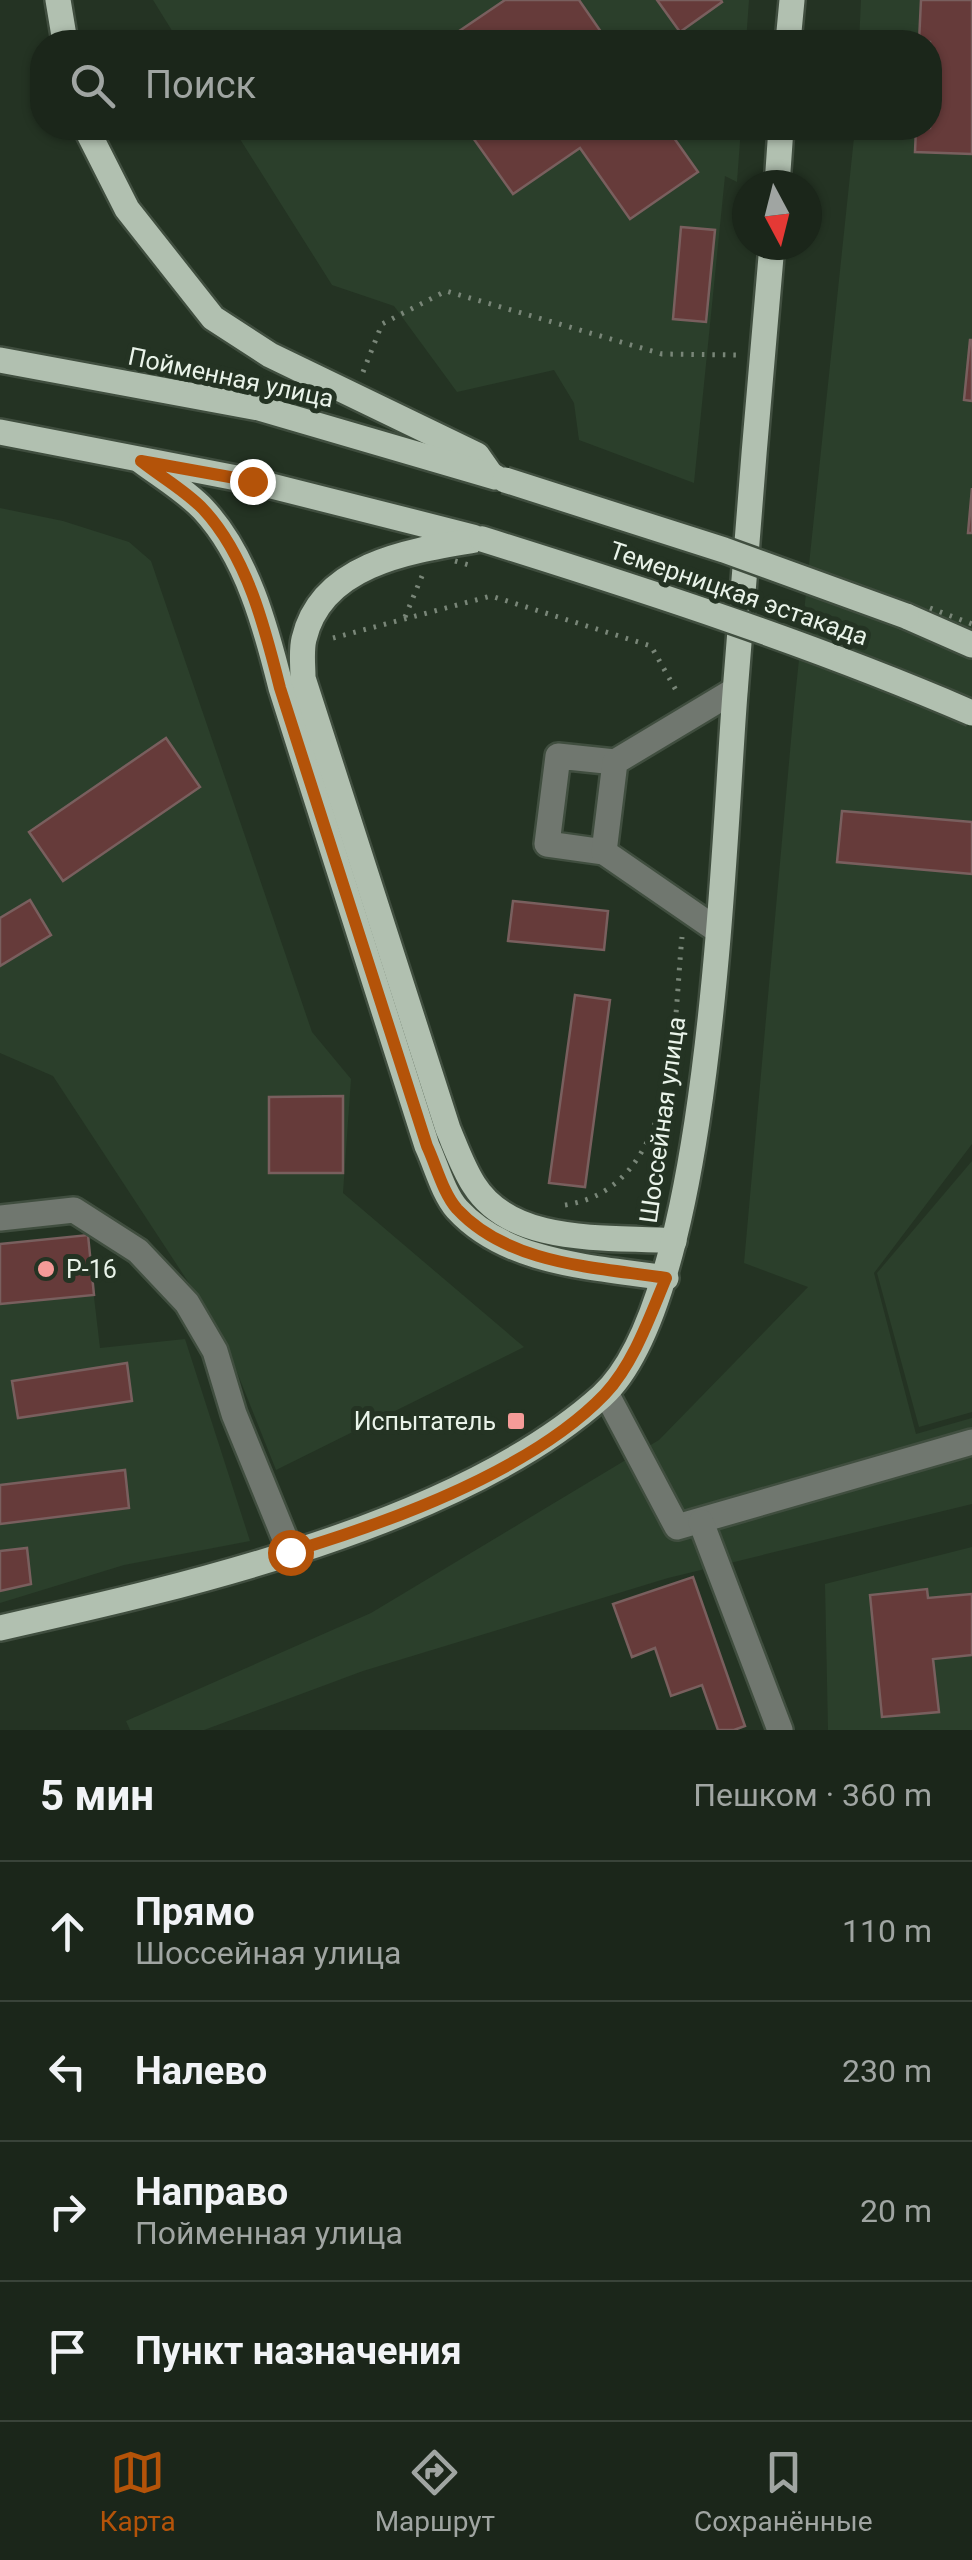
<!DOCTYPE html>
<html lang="ru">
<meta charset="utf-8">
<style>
:root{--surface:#1b261a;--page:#242e23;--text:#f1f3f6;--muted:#a0a5a2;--line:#394339;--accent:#b45309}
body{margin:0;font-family:Roboto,sans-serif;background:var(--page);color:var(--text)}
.compass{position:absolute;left:732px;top:170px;width:90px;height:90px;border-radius:50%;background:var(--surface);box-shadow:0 2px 8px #0004;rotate:173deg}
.stop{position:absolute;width:30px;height:30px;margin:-22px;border:8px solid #b45309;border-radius:50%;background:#fff}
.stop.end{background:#b45309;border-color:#fff;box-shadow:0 2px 10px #0008}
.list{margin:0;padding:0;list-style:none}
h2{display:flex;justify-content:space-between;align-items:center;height:130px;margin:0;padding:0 40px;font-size:42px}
h2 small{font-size:32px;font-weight:400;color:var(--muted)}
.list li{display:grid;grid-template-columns:65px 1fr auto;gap:30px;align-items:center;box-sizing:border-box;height:140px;padding:0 40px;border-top:2px solid var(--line)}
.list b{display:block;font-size:38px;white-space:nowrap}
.list p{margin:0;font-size:32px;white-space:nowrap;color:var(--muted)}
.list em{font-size:32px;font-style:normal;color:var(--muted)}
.icon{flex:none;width:55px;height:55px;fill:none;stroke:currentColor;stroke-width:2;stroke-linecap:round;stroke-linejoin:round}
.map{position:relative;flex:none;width:972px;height:1730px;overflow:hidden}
.search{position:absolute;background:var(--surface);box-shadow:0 2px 8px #0004;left:30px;right:30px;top:30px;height:110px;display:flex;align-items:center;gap:25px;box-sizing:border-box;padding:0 35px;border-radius:40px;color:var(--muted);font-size:38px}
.sheet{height:690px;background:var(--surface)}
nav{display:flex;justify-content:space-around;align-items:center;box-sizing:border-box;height:140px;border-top:2px solid var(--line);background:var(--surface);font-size:28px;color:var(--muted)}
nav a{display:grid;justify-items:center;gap:5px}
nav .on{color:var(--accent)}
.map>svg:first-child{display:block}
.built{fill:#2b3f2b}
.building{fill:#663b3a;stroke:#795f5e;stroke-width:2.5}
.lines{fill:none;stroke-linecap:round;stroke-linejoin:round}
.minor-casing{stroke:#404e3f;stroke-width:30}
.major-casing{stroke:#404e3f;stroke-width:30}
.path{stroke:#798678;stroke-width:5;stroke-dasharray:2.5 8;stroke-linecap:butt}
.minor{stroke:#70776f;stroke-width:25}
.major{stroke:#b1c0b0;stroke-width:25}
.major-bridge-casing{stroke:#404e3f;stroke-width:30;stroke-linecap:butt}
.path-bridge{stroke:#798678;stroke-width:5;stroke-dasharray:2.5 8;stroke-linecap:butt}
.major-bridge{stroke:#b1c0b0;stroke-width:25}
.route{stroke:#b45309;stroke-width:12}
.poi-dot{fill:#f59b98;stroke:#243323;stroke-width:4}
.labels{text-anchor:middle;stroke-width:10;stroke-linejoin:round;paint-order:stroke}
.street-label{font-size:25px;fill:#e9f3e9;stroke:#243323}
.poi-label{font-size:25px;fill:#e9f3e9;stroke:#243323;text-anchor:start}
</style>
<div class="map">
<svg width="972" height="1730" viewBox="0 0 972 1730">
<rect width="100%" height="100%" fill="#243323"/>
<!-- built -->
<g class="built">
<path d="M153,0H749L746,42H179Z"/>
<path d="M861,0H972V1144L874,1273L916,1434L972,1418V1504L668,1578L363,1671L204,1730H130L126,1721L371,1613L659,1440L808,1287L744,1263L794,707L855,128H930V42H859Z"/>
<path d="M233,128H741L737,182L725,176L694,483L579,440L574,403L554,370L457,392L394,306L332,285Z"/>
<path d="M0,508L63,521L129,542L151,561L312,1032L351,1079L343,1193L524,1347L276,1470L221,1332L53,1076L0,1053Z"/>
<path d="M972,1161V1412L919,1427L877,1273Z"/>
<path d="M88,1246L100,1348L185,1339L250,1541L124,1565L0,1603V1256Z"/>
<path d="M972,1547V1730H828L825,1584Z"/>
</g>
<!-- building -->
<g class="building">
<path d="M505,0H579L608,42H443Z"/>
<path d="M657,0H721L722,2L680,32Z"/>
<path d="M921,0H972V154L915,152L916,128H930V42H919Z"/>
<path d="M466,128H667L698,172L630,219L580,148L513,194Z"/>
<path d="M681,227L715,230L706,322L673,319Z"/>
<path d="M970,340H972V401L964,400Z"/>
<path d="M972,488V533H968Z"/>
<path d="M166,738L200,787L63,881L29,832Z"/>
<path d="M842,811L972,822V874L837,862Z"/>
<path d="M30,900L51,935L0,966V918Z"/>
<path d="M513,901L608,911L604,950L508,941Z"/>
<path d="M575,995L610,1000L585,1187L549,1183Z"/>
<path d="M343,1096V1173H269V1097Z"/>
<path d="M88,1235L94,1295L0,1304V1244Z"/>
<path d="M127,1363L132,1401L18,1418L12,1381Z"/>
<path d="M125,1470L129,1508L0,1524V1485Z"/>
<path d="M27,1548L31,1584L0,1591V1551Z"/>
<path d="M693,1577L745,1726L734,1730H718L702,1685L671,1696L655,1648L632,1657L613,1604Z"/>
<path d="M927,1589L928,1598L972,1594V1655L933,1659L939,1712L882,1717L870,1595Z"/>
</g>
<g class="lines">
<!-- minor casing -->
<g class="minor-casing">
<g id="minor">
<path d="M604,852L547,844L558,756L615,762"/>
<path d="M717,930L604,852L615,762L735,690"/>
<path d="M0,1218L74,1210L138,1251L187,1303L215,1351L234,1414L290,1551"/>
<path d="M606,1393L677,1527L972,1442"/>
<path d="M701,1522L780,1730"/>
</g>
</g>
<!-- major casing -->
<g class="major-casing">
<g id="major">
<path d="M58,0L65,42"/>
<path d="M788,42L792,0"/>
<path d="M86,128L127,209L213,318L270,355L477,455L491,475"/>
<path d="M777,185L781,128"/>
<path d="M0,360L259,408L495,477"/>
<path d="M0,432L252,481L473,537"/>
<path d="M141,461C161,476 186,491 203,509C247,556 266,628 281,688L427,1146C436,1165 443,1193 457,1209C508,1265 596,1267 666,1278"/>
<path d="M482,539C417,550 322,561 304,639C301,651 303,666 303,678L448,1129C456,1148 463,1168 474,1185C513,1247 610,1236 674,1241"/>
<path d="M906,616L972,645"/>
<path d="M0,1628C184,1587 460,1524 602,1396C711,1297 723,845 735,693C746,544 759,394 772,245"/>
</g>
</g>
<!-- path -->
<g class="path">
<path d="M363,372L382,324L446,291L662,354L738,355"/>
<path d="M405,617L422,576"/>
<path d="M333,638L491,596L651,646L677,692"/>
<path d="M565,1205C679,1188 673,1026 682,937"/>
</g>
<!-- minor -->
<use href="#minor" class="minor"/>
<!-- major -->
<use href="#major" class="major"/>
<!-- major-bridge casing -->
<g class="major-bridge-casing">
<g id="major-bridge">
<path d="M505,480L724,550L906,616"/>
<path d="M482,539C648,591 812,644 972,713"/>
</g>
</g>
<!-- path-bridge -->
<g class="path-bridge">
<path d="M455,561L469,565"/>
<path d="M930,608L972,624"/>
</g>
<!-- major-bridge -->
<use href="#major-bridge" class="major-bridge"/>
</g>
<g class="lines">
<!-- route -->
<path class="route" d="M252,481L141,461C161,477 186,491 203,509C247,556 265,628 280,688L427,1146C436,1165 443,1193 457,1209C509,1265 596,1267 666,1278C650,1316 634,1363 605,1394C532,1470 390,1522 290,1552"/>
</g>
<!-- markers -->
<g class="poi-dot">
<circle cx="46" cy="1269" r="10"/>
<rect x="506" y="1411" width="20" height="20" rx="5"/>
</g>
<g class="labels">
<!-- street labels -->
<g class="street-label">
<text transform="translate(231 377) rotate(12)" y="9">Пойменная улица</text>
<text transform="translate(739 593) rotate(19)" y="9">Темерницкая эстакада</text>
<text transform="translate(662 1120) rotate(-82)" y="9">Шоссейная улица</text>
</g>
<!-- poi labels -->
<g class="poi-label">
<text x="66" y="1278">Р-16</text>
<text x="496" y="1430" text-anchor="end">Испытатель</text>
</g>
</g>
</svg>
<svg class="compass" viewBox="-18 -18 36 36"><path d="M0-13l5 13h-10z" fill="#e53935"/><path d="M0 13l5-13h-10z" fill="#a0a5a2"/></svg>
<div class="stop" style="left:290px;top:1552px"></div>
<div class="stop end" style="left:252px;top:481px"></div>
<div class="search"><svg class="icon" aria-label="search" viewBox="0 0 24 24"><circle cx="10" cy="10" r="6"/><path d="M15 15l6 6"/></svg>Поиск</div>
</div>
<section class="sheet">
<h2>5 мин<small>Пешком · 360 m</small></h2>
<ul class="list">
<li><svg class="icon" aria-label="ahead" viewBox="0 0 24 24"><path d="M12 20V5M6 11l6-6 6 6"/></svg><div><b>Прямо</b><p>Шоссейная улица</p></div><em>110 m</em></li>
<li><svg class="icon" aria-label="left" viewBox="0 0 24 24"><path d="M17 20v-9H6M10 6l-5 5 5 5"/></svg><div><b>Налево</b></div><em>230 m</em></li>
<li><svg class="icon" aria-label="right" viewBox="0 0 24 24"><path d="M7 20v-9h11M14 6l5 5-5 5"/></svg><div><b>Направо</b><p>Пойменная улица</p></div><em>20 m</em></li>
<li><svg class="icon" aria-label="arrive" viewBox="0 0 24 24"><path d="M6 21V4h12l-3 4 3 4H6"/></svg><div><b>Пункт назначения</b></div></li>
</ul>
</section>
<nav>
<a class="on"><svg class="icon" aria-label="map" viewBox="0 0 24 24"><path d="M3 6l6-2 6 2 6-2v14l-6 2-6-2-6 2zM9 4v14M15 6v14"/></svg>Карта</a>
<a><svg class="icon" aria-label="directions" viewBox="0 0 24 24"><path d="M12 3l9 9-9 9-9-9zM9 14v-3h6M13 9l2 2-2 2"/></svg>Маршрут</a>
<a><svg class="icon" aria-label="saved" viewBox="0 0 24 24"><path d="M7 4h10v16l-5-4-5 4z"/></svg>Сохранённые</a>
</nav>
